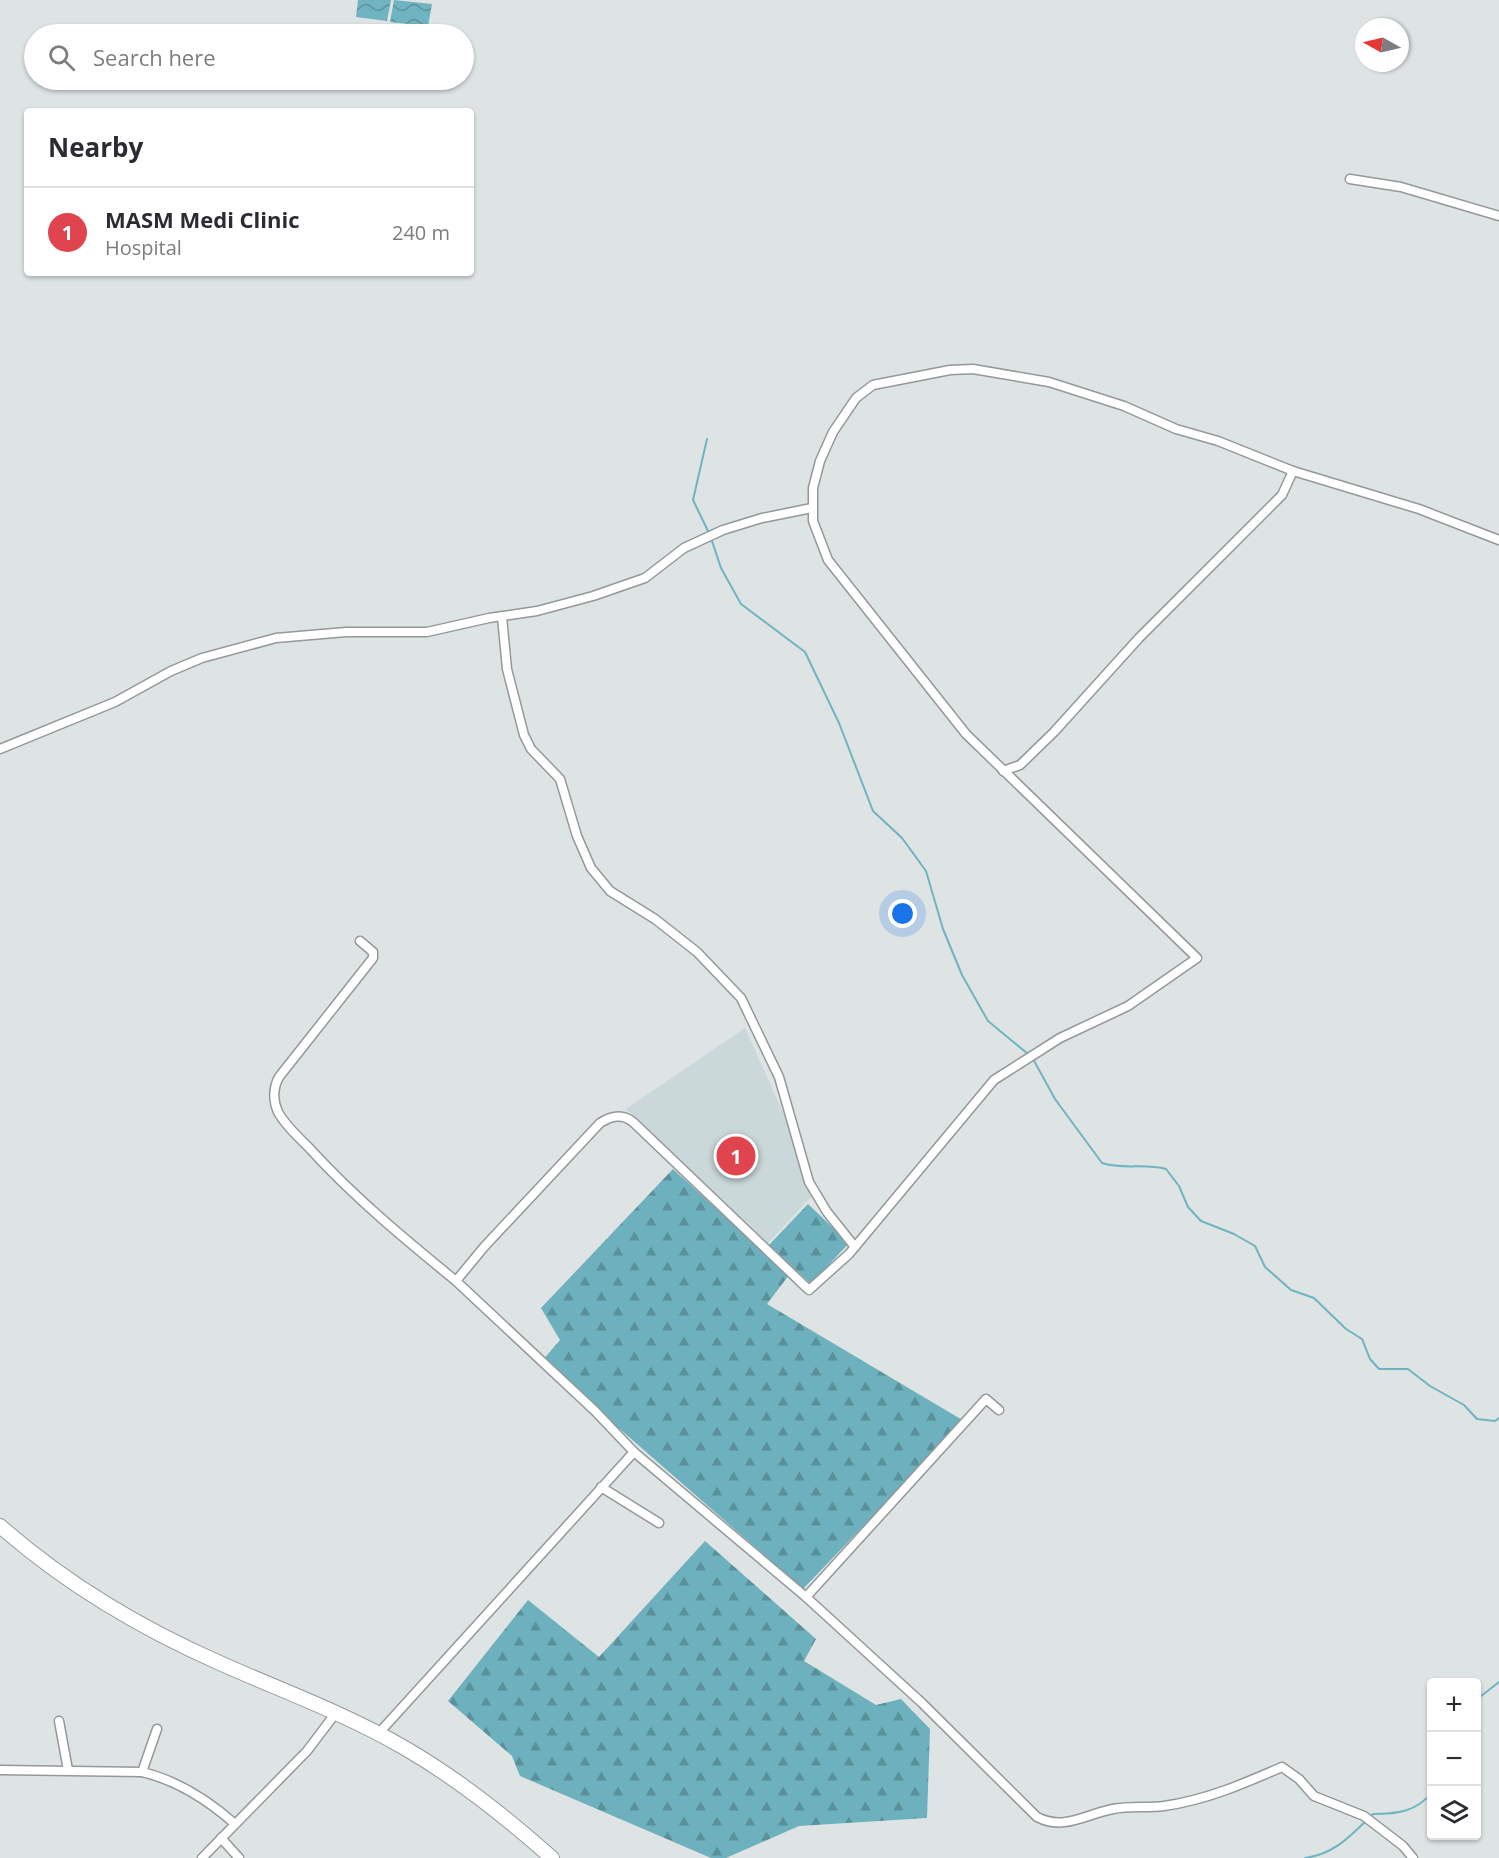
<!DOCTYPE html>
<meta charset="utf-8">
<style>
:root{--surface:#fff;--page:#f7f7f7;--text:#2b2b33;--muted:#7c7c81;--line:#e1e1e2;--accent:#1d6772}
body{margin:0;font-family:"Open Sans",sans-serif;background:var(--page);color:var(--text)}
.controls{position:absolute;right:18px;bottom:18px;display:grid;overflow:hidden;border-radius:6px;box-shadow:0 2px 4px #0004}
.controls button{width:54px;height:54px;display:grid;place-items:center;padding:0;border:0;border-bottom:2px solid var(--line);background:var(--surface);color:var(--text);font:30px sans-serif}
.compass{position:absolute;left:1355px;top:18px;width:54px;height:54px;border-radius:50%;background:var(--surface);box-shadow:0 2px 4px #0004;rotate:278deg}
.you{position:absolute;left:903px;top:914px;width:21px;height:21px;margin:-15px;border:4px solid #fff;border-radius:50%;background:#1a73e8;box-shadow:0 0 0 9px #1a73e833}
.badge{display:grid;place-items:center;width:39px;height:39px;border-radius:50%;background:var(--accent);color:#fff;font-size:20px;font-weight:700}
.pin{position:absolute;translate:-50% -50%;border:3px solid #fff;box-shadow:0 2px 6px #0006}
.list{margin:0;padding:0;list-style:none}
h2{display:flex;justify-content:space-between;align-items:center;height:78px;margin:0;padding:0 24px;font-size:26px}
h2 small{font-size:20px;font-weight:400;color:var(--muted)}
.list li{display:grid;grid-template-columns:39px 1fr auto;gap:18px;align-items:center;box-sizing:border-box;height:90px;padding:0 24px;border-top:2px solid var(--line)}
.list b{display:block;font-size:22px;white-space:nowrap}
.list p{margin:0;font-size:20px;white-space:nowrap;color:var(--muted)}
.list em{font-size:20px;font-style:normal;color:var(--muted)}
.icon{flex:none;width:33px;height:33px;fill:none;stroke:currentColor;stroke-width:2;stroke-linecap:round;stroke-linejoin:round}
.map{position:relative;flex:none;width:1499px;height:1858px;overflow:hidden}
.search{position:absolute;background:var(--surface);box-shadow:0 2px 4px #0004;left:24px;top:24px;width:450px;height:66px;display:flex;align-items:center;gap:15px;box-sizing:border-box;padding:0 21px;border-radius:33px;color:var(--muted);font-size:22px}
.panel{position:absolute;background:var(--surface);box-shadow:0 2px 4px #0004;left:24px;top:108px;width:450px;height:168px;border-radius:6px}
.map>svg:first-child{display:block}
.built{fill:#cad8d9}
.forest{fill:url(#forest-firs)}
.water{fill:url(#water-waves)}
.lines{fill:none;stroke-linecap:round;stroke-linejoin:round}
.stream{stroke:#70b4c1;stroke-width:2}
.minor-casing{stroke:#949899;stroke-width:11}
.trunk-casing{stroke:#949899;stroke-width:16}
.minor{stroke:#fff;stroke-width:8}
.trunk{stroke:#fff;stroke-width:14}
</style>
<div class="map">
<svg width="1499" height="1858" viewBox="0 0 1499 1858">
<defs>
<pattern id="forest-firs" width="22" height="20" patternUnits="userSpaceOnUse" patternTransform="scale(1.5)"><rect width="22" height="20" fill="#6cb1bd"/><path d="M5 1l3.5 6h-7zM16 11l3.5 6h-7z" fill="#59909a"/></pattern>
<pattern id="water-waves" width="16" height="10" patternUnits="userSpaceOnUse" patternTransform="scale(1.5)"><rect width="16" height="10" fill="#70b4c1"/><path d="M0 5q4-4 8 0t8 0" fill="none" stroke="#5c939d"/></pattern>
</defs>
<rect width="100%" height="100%" fill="#dee3e4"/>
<!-- built -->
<path class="built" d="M745,1028L784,1115L811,1197L767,1244L626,1109Z"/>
<!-- forest -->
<g class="forest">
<path d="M673,1169L789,1275L767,1304L964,1421L803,1589L542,1361L560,1340L541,1308Z"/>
<path d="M808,1204L849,1243L811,1284L769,1245Z"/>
<path d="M705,1541L816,1639L804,1661L876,1705L901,1699L930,1729L927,1818L799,1826L726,1858H711L520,1776L512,1756L448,1701L528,1600L599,1657Z"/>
</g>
<!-- water -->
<g class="water">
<path d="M358,0H391L387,21L356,17Z"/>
<path d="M394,0L432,4L428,26L390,22Z"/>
</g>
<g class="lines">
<!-- stream -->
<g class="stream">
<path d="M707,439L693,500L709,533"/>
<path d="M711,538L721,568L741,604L805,652L839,723L873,811L902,838L926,871L943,929L962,975L988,1021L1028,1054"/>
<path d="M1032,1057L1055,1099L1102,1163C1122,1170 1145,1163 1166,1169L1179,1186L1188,1207L1201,1221L1234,1234L1255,1246L1265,1267L1291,1290L1314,1298L1346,1329L1362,1339L1370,1359L1379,1369H1408L1430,1386L1464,1405L1477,1419L1495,1421L1499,1418"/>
<path d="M1476,1700L1499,1682"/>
<path d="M1305,1858C1336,1854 1352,1834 1373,1814C1396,1814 1417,1812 1432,1792"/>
</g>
<!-- minor casing -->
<g class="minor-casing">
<g id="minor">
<path d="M1350,179L1401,187L1499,216"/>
<path d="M502,617L507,669L524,735L531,749L560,779L577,836L591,868L610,891L655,919L697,952L741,998L779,1077L809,1182L827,1212L855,1247"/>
<path d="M0,749L115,702L171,671L202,658L276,638L346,632H427L489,618L537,611L593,596L645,578L684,548L723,530L762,518L812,508"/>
<path d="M1003,771L1020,765L1054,732L1139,638L1282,495L1293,471"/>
<path d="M360,941L373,952V958L279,1077C273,1088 273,1101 278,1112C286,1127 301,1139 312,1151C356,1199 406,1240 456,1281"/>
<path d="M601,1487L659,1523"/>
<path d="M806,1597L986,1399L999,1410"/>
<path d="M59,1721L68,1770"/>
<path d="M157,1729L142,1772C176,1780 209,1801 235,1824"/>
<path d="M378,1734L634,1452"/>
<path d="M0,1770L142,1772"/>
<path d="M221,1838L239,1858"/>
<path d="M202,1858L307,1751L335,1714"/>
<path d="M1413,1858L1403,1846L1364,1816L1314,1796L1299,1779L1282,1767C1243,1784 1206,1800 1164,1806C1147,1808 1129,1806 1113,1809C1086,1814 1064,1831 1037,1817L922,1703L806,1597L634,1452L595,1411L456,1281L484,1247L600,1123C611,1116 622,1113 633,1122L809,1290L849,1254L994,1080L1060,1038L1128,1006L1197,958L966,734L828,560L813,521V488L820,461L833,432L856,398L873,385L950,370L973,369L1049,382L1124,406L1176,429L1218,441L1293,471L1419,509L1499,540"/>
</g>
</g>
<!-- trunk casing -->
<g class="trunk-casing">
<path id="trunk" d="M0,1526C66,1584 142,1629 222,1664C283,1691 346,1714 403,1747C457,1778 506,1817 552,1858"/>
</g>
<!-- minor -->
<use href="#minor" class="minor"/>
<!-- trunk -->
<use href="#trunk" class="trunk"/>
</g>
</svg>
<div class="controls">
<button>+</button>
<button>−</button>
<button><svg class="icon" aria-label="layers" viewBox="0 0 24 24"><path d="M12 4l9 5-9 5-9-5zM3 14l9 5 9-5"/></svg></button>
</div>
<svg class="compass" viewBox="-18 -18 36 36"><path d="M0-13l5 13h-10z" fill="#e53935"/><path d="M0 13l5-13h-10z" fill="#7c7c81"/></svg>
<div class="you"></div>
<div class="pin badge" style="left:736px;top:1156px;background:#e0444e">1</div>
<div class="search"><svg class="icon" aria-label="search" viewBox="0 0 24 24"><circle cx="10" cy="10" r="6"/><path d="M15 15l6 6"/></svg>Search here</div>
<section class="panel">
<h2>Nearby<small></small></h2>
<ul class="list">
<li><span class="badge" style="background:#e0444e">1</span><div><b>MASM Medi Clinic</b><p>Hospital</p></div><em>240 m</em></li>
</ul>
</section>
</div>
